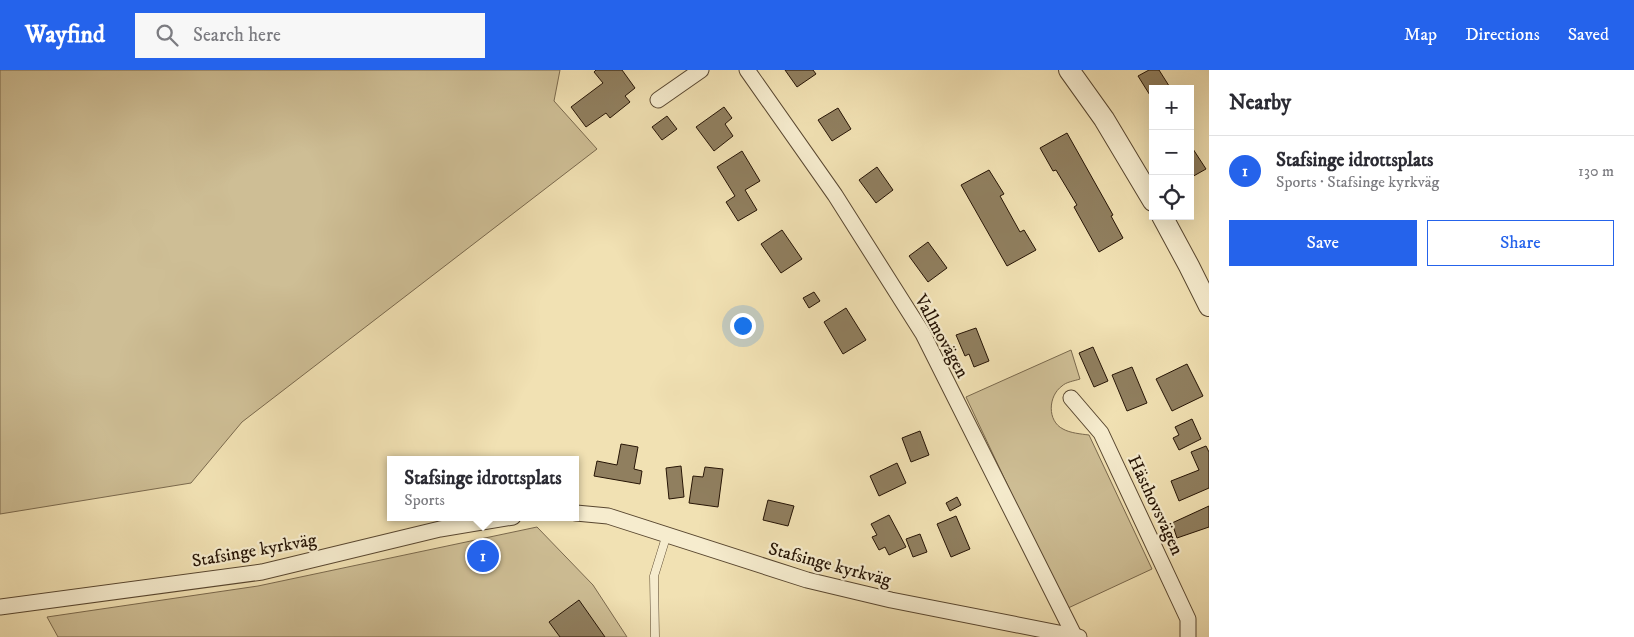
<!DOCTYPE html>
<meta charset="utf-8">
<style>
:root{--surface:#fff;--page:#f7f7f7;--text:#2b2b33;--muted:#7c7c81;--line:#e1e1e2;--accent:#2563eb}
body{margin:0;font-family:"IM FELL DW Pica",serif;background:var(--page);color:var(--text)}
.controls{position:absolute;right:15px;top:15px;display:grid;overflow:hidden;border-radius:0px;box-shadow:0 5px 20px #0002}
.controls button{width:45px;height:45px;display:grid;place-items:center;padding:0;border:0;border-bottom:1px solid var(--line);background:var(--surface);color:var(--text);font:25px sans-serif}
.you{position:absolute;left:742px;top:255px;width:18px;height:18px;margin:-12px;border:4px solid #fff;border-radius:50%;background:#1a73e8;box-shadow:0 0 0 8px #1a73e833}
.badge{display:grid;place-items:center;width:32px;height:32px;border-radius:50%;background:var(--accent);color:#fff;font-size:16px;font-weight:700}
.pin{position:absolute;translate:-50% -50%;border:2px solid #fff;box-shadow:0 1px 5px #0006}
.popup{position:absolute;left:387px;top:386px;width:192px;height:65px;box-sizing:border-box;display:grid;place-content:center;border-radius:0px;background:var(--surface);filter:drop-shadow(0 1px 4px #0005);font-size:16px;white-space:nowrap;color:var(--muted)}
.popup b{font-size:19px;color:var(--text)}
.popup::after{content:'';position:absolute;left:50%;top:100%;margin-left:-10px;border:10px solid transparent;border-top-color:var(--surface)}
.list{margin:0;padding:0;list-style:none}
h2{display:flex;justify-content:space-between;align-items:center;height:65px;margin:0;padding:0 20px;font-size:21px}
h2 small{font-size:16px;font-weight:400;color:var(--muted)}
.list li{display:grid;grid-template-columns:32px 1fr auto;gap:15px;align-items:center;box-sizing:border-box;height:70px;padding:0 20px;border-top:1px solid var(--line)}
.list b{display:block;font-size:19px;white-space:nowrap}
.list p{margin:0;font-size:16px;white-space:nowrap;color:var(--muted)}
.list em{font-size:16px;font-style:normal;color:var(--muted)}
.actions{display:flex;gap:10px;padding:15px 20px}
.actions a{flex:1;padding:11px 0;border:1px solid var(--accent);border-radius:0px;text-align:center;font-size:18px;color:var(--accent)}
.actions .main{background:var(--accent);color:#fff}
.icon{flex:none;width:28px;height:28px;fill:none;stroke:currentColor;stroke-width:2;stroke-linecap:round;stroke-linejoin:round}
.map{position:relative;flex:none;width:1209px;height:567px;overflow:hidden}
header{display:flex;align-items:center;gap:30px;box-sizing:border-box;height:70px;padding:0 25px;background:var(--accent);color:#fff}
header strong{font-size:24px}
nav{display:flex;gap:28px;margin-inline-start:auto;font-size:18px}
.search{width:350px;height:45px;background:var(--page);display:flex;align-items:center;gap:12px;box-sizing:border-box;padding:0 18px;border-radius:0px;color:var(--muted);font-size:19px}
main{display:flex}
aside{flex:1;background:var(--surface)}
.map>svg:first-child{display:block}
.green{fill:#cebe95;stroke:#7a694d}
.building{fill:#907f5f;stroke:#261405}
.lines{fill:none;stroke-linecap:round;stroke-linejoin:round}
.service-casing{stroke:#594730;stroke-width:9}
.minor-casing{stroke:#594730;stroke-width:17}
.tertiary-casing{stroke:#594730;stroke-width:22}
.service{stroke:#f6ecce;stroke-width:8}
.minor{stroke:#f6ecce;stroke-width:15}
.tertiary{stroke:#f6ecce;stroke-width:20}
.labels{text-anchor:middle;stroke-width:4.5;stroke-linejoin:round;paint-order:stroke}
.street-label{font-size:18px;fill:#261405;stroke:#f6ecce}
</style>
<header>
<strong>Wayfind</strong>
<div class="search"><svg class="icon" aria-label="search" viewBox="0 0 24 24"><circle cx="10" cy="10" r="6"/><path d="M15 15l6 6"/></svg>Search here</div>
<nav><a>Map</a><a>Directions</a><a>Saved</a></nav>
</header>
<main>
<div class="map">
<svg width="1209" height="567" viewBox="0 0 1209 567">
<rect width="100%" height="100%" fill="#f1e1b3"/>
<filter id="stains"><feTurbulence type="fractalNoise" baseFrequency=".004" numOctaves="4"/><feColorMatrix values="0 0 0 0 .2 0 0 0 0 .09 0 0 0 0 .02 0 0 0 .5 -.17"/></filter>
<radialGradient id="worn" r=".72"><stop offset=".6" stop-color="#630" stop-opacity="0"/><stop offset="1" stop-color="#630" stop-opacity=".3"/></radialGradient>
<!-- green -->
<g class="green">
<path d="M0,0H560L554,31L597,79L242,352L191,413L0,444Z"/>
<path d="M1071,280L1080,309C1074,311 1066,312 1062,316C1048,326 1047,351 1063,359C1070,363 1081,364 1089,365L1152,499L1066,539L966,327Z"/>
<path d="M537,457L593,515L627,567H58L47,547L258,516Z"/>
</g>
<!-- building -->
<g class="building">
<path d="M596,0H622L635,18L625,26L630,32L610,48L606,43L586,57L571,37L603,13L594,2Z"/>
<path d="M785,0H813L816,4L797,17Z"/>
<path d="M1149,0H1159L1171,19H1153V30L1138,6Z"/>
<path d="M724,37L732,48L725,54L733,66L714,81L696,57Z"/>
<path d="M838,38L851,59L832,71L818,50Z"/>
<path d="M667,46L677,59L662,70L652,57Z"/>
<path d="M1067,63L1113,145L1111,146L1123,168L1099,182L1074,137L1077,135L1056,100L1053,101L1040,78Z"/>
<path d="M1193,79L1206,99L1190,108V81Z"/>
<path d="M742,81L760,111L745,120L757,140L738,151L726,132L735,126L717,97Z"/>
<path d="M877,97L893,120L876,133L859,110Z"/>
<path d="M989,100L1004,124L1000,126L1020,162L1024,160L1036,180L1007,196L961,115Z"/>
<path d="M782,160L802,189L781,203L761,174Z"/>
<path d="M928,172L947,198L928,212L909,186Z"/>
<path d="M814,222L820,231L809,238L803,228Z"/>
<path d="M846,238L866,270L843,284L824,252Z"/>
<path d="M976,258L989,291L974,297L969,284L965,286L956,265Z"/>
<path d="M1093,277L1108,311L1094,317L1079,283Z"/>
<path d="M1187,294L1203,326L1172,341L1156,309Z"/>
<path d="M1132,297L1147,333L1127,341L1112,305Z"/>
<path d="M1192,349L1201,369L1179,380L1173,368L1179,365L1175,357Z"/>
<path d="M920,361L929,385L911,392L902,368Z"/>
<path d="M621,374L638,377L634,399L642,401L640,414L594,406L597,391L617,395Z"/>
<path d="M1206,376L1209,382V418L1179,431L1171,411L1199,400L1191,382Z"/>
<path d="M897,393L906,413L879,426L870,406Z"/>
<path d="M681,396L684,427L669,429L666,398Z"/>
<path d="M705,397L723,399L718,437L689,433L693,406L703,407Z"/>
<path d="M957,427L961,435L950,441L946,433Z"/>
<path d="M768,430L794,436L788,456L763,450Z"/>
<path d="M1209,436V457L1177,468L1172,453Z"/>
<path d="M889,445L906,477L889,485L885,477L879,480L872,467L877,465L871,454Z"/>
<path d="M956,446L970,479L951,487L937,454Z"/>
<path d="M920,464L927,482L913,487L906,469Z"/>
<path d="M579,530L605,567H560L549,552Z"/>
</g>
<g class="lines">
<!-- service casing -->
<g class="service-casing">
<path id="service" d="M655,567L654,506L667,464"/>
</g>
<!-- minor casing -->
<g class="minor-casing">
<g id="minor">
<path d="M747,0L835,125L923,264L1075,567"/>
<path d="M658,30L701,0"/>
<path d="M1071,328L1101,363L1188,549V567"/>
<path d="M576,443L608,446L807,510L891,530L1079,567"/>
<path d="M0,537L262,502L440,459L513,447"/>
</g>
</g>
<!-- tertiary casing -->
<g class="tertiary-casing">
<g id="tertiary">
<path d="M1069,0L1104,49L1153,131"/>
<path d="M1162,146L1189,196L1209,236"/>
</g>
</g>
<!-- service -->
<use href="#service" class="service"/>
<!-- minor -->
<use href="#minor" class="minor"/>
<!-- tertiary -->
<use href="#tertiary" class="tertiary"/>
</g>
<g class="labels">
<!-- street labels -->
<g class="street-label">
<text transform="translate(942 266) rotate(61)" y="6">Vallmovägen</text>
<text transform="translate(1156 435) rotate(65)" y="6">Hästhovsvägen</text>
<text transform="translate(254 480) rotate(-10)" y="6">Stafsinge kyrkväg</text>
<text transform="translate(830 494) rotate(15)" y="6">Stafsinge kyrkväg</text>
</g>
</g>
<rect width="100%" height="100%" filter="url(#stains)"/>
<rect width="100%" height="100%" fill="url(#worn)"/>
</svg>
<div class="controls">
<button>+</button>
<button>−</button>
<button><svg class="icon" aria-label="locate" viewBox="0 0 24 24"><circle cx="12" cy="12" r="6"/><path d="M12 2v4M12 18v4M2 12h4M18 12h4"/></svg></button>
</div>
<div class="you"></div>
<div class="pin badge" style="left:483px;top:486px">1</div>
<div class="popup"><b>Stafsinge idrottsplats</b>Sports</div>
</div>
<aside>
<h2>Nearby<small></small></h2>
<ul class="list">
<li><span class="badge">1</span><div><b>Stafsinge idrottsplats</b><p>Sports · Stafsinge kyrkväg</p></div><em>130 m</em></li>
</ul>
<div class="actions"><a class="main">Save</a><a>Share</a></div>
</aside>
</main>
